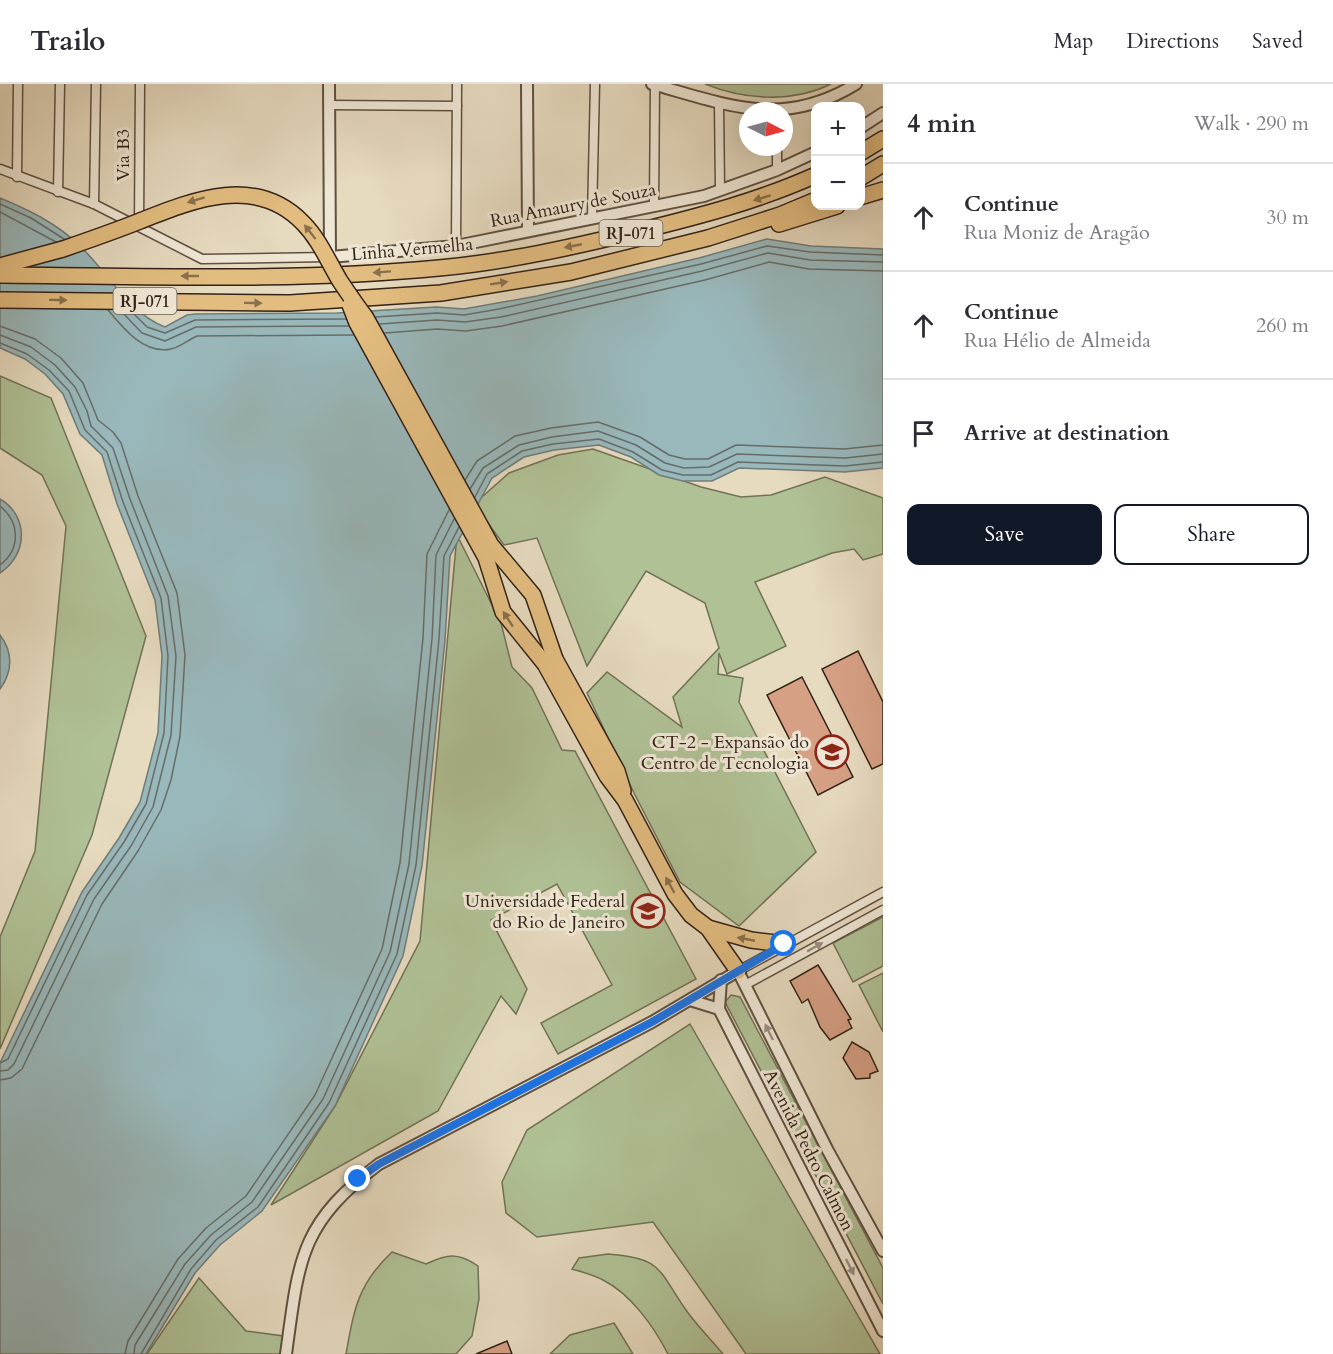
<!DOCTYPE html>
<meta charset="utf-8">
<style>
:root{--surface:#fff;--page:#f2f2f3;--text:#2b2b33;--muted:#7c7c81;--line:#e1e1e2;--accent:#111827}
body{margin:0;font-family:Cardo,serif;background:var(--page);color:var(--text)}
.controls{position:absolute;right:18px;top:18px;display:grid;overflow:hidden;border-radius:12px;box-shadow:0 6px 24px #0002}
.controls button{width:54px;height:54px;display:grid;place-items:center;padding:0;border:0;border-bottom:2px solid var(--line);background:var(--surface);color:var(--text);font:30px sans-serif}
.compass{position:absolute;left:739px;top:18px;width:54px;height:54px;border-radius:50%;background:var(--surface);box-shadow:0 6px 24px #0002;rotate:96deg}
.stop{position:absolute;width:18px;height:18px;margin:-14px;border:4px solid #1a73e8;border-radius:50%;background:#fff}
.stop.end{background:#1a73e8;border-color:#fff;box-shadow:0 2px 6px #0008}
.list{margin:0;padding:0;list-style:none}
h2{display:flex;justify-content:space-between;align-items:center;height:78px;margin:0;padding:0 24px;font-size:26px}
h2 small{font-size:20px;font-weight:400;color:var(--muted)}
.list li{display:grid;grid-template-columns:39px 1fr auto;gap:18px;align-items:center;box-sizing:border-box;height:108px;padding:0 24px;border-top:2px solid var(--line)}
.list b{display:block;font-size:22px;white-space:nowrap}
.list p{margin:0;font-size:20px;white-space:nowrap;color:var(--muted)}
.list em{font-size:20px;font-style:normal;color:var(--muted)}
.actions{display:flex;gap:12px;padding:18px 24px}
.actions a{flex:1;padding:14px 0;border:2px solid var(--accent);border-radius:12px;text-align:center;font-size:21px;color:var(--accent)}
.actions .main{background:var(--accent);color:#fff}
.icon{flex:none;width:33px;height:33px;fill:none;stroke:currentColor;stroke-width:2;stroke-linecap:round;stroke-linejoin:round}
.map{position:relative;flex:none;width:883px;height:1270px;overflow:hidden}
header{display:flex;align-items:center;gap:36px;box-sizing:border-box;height:84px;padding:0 30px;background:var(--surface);border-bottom:2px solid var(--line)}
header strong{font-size:28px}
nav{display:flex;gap:33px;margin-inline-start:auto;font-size:21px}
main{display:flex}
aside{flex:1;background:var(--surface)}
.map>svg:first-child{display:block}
.green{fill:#b0c196;stroke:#717256;stroke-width:1.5}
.water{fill:#99b8bb;stroke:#707c79;stroke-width:1.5}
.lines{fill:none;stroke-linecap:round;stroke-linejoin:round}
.shore{stroke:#666d69;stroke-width:1.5}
.building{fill:#d6a084;stroke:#322217;stroke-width:1.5}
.minor-casing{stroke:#5f5041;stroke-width:11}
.tertiary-casing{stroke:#5f5041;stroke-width:14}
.motorway-casing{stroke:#322217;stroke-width:18}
.minor{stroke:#efe7d5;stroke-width:8}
.tertiary{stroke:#efe7d5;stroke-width:10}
.motorway{stroke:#e3bd80;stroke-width:15}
.motorway-bridge-casing{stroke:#322217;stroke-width:18;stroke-linecap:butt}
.motorway-bridge{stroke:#e3bd80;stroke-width:15}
.oneway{fill:#8a704c}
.oneway2{fill:#9a8e80}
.route{stroke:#1a73e8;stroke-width:8}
.labels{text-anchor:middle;stroke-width:6;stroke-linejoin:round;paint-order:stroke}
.shield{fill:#efe7d5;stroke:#6b5d50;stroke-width:1.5}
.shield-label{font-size:16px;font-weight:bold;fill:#322217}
.street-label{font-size:18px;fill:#322217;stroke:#efe7d5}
.poi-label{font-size:18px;fill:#322217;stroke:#efe7d5;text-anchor:end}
</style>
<header>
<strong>Trailo</strong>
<nav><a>Map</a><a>Directions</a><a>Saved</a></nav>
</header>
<main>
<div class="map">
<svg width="883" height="1270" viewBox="0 0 883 1270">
<rect width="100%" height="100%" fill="#e6dabf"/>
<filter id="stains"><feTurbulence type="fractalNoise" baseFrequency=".00333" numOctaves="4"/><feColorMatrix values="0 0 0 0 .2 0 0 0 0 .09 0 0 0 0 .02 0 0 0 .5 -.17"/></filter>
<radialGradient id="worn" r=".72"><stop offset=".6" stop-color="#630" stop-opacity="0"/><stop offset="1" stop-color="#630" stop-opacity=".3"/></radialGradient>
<!-- green -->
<g class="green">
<path d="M705,0H831C792,19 745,16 705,0Z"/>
<path d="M0,292L51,314L146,552L92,751L0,965V853L35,767L66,442L42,391L0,364Z"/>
<path d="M593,365L701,403L741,413L771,411L825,393L883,414V470L863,476L854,465L832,469L755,498L786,562L727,590L719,569L718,590L743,594L739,618L816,768L739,842L680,798L634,709L587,609L607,588L682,643L673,613L719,564L705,519L646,487L587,582L537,454L504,461L474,420L509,389L558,371Z"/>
<path d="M457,451L501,539L512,583L532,604L562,666L575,667L696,895L558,970L541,939L612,901L557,800L491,836L527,905L516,930L501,912L438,1027L271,1121L335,1022L420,857Z"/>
<path d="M883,833V882L853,898L833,859Z"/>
<path d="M883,889V948L859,901Z"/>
<path d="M731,911L740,913L883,1184V1220L725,918Z"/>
<path d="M690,940L880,1270H746L653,1138L537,1153L506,1129L502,1098L527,1046Z"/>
<path d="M392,1168L426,1180C447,1170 458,1168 478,1182L479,1215L472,1252L456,1270H346C354,1225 358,1200 392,1168Z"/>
<path d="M608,1170C663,1174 658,1186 686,1226C697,1242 711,1255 723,1270H668C654,1243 631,1210 603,1196C594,1191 582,1188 572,1185L579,1174Z"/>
<path d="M199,1194L246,1247L283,1252L280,1270H147Z"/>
<path d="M614,1239L633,1270H550L570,1251Z"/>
</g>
<!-- water -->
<g class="water">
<path d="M0,114C29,126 56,139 79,161C107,187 128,229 165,243L187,231L195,230L337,229L436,223L464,225L537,212L699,174L767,155L811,162L883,165V384L845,388L739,384L712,397H683L659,391L631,373L599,361L554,366L524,373L492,394L450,472L445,556L422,782L403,872L335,1022L262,1127L220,1161L195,1189L146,1270H0V979L82,808L119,754L140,718L158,649L162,572L155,516L117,420L102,371L80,350L63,310L45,290L25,275L0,264Z"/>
<path d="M0,415C29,432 28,471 0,489Z"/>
<path d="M0,551C13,568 13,587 0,605Z"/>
</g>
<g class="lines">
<!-- shore -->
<g class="shore">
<path d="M0,120L31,134L64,155"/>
<path d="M0,128L56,158"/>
<path d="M108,226C122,243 144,271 171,265C180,263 188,256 197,252L353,251"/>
<path d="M120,226L142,249L165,257L196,243L349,242"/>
<path d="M130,226L147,243L165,249L195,236L346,235"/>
<path d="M376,233L437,229L464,231L499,225L701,180L767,162L810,168L883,171"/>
<path d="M380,240L437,236L465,238L501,233L702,187L768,169L810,176L883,178"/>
<path d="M0,242L35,255L61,274L83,299L98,336L113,348L121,359L138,412L177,509L185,571L180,652L171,696L161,726L138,767L102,820L22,985L11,994L0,996"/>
<path d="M385,249L437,245L466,247L502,242L705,196L769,178L809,185L883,187"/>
<path d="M0,251L31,263L55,281L75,303L87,327L91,342L113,364L130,415L168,512L176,572L171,651L153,723L131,762L94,815L14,980L8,986L0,987"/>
<path d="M0,259L27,270L49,286L69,307L85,346L107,368L123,418L161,514L168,572L164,649L146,720L124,758L87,811L8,975L0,979"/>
<path d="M465,396L477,377L515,352L551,344L598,338L640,353L669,371L685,375H708L736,361L844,365L883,361"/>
<path d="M470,405L483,384L519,361L552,353L598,347L636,361L665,379L684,384L709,383L737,370L845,374L883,370"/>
<path d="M475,413L487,390L522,367L553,360L599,355L633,368L662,386L683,391H711L738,378L845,382L883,378"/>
<path d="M0,422C20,438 21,465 0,481"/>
<path d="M125,1270L128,1257L178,1175L206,1144L246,1112L315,1011L382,865L400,779L423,554L427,470L449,426"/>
<path d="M134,1270L135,1261L185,1180L211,1151L252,1118L323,1015L390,868L409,780L432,555L436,471L454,435"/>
<path d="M141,1270L191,1185L216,1156L258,1123L329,1019L397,870L416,781L439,555L444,472L459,443"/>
</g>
</g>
<!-- building -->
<g class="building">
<path d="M858,567L883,618V680L872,685L822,585Z"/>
<path d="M802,593L853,693L818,711L767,611Z"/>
<path d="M818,881L851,935L848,936L852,944L830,956L820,943L808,915L802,919L790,897Z"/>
<path d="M852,958L869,968L878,987L870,990V994L856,995L843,974Z"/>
<path d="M507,1257L512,1270H476Z"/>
</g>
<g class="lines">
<!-- minor casing -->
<g class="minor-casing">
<g id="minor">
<path d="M719,20L720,107"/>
<path d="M329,21L457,22"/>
<path d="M0,85L94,120L202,175L328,173"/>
<path d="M777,86V63"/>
<path d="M17,93L18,0"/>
<path d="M58,108L60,0"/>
<path d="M94,120L96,0"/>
<path d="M654,121L655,1"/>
<path d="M592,133L595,0"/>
<path d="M139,141L140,0"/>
<path d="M456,162L457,0"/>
<path d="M738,887L883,808"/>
<path d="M745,901L883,826"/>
</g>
</g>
<!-- tertiary casing -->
<g class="tertiary-casing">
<g id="tertiary">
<path d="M329,0L330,173L456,162L704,112L777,86L816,68"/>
<path d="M527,0L528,147"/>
<path d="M652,0C728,21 783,45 856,0"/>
<path d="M860,44L883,29"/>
<path d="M721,896L719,925L883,1247"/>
<path d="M690,916L719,925"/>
<path d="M286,1270C299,1176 299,1140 379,1080L652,938L738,887L827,1065L883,1167"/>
</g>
</g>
<!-- motorway casing -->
<g class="motorway-casing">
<g id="motorway">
<path d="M860,69L883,55"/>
<path d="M860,94L883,80"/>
<path d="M860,113L883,106"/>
<path d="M779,140L837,122"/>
<path d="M0,182L63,165"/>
<path d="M0,191C146,192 293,198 439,184C506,178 573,163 639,147C700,132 758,117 816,91"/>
<path d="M0,216L290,219L441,209L571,188L708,154L780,131L816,116"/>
<path d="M555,575L617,687L623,707"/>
<path d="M545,580L607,692L625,716L675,810L691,831L708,844L738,887"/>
<path d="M708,844L751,856L784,860"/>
</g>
</g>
<!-- minor -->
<use href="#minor" class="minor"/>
<!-- tertiary -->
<use href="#tertiary" class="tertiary"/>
<!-- motorway -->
<use href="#motorway" class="motorway"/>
<!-- motorway-bridge casing -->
<g class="motorway-bridge-casing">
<g id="motorway-bridge">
<path d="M63,165C89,156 115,147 140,137C193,116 256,90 303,139C319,155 328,177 340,197C348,209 357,222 366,234L491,461L533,511L555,575"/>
<path d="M350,221L357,239L486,474L503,528L545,580"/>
</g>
</g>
<!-- motorway-bridge -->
<use href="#motorway-bridge" class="motorway-bridge"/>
</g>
<!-- one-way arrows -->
<defs><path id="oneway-solid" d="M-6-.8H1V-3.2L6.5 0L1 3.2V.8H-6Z" transform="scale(1.5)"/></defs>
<g class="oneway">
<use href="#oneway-solid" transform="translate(762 114) rotate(163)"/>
<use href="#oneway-solid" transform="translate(196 116) rotate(163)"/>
<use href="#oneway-solid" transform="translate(310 148) rotate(-128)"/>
<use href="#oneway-solid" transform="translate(573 162) rotate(169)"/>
<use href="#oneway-solid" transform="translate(382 188) rotate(176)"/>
<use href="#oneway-solid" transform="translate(190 192) rotate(-180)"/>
<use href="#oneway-solid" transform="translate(499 199) rotate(-9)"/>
<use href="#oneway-solid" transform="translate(58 216) rotate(1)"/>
<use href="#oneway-solid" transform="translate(253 219) rotate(1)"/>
<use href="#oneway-solid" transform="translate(508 535) rotate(-123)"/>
<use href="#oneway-solid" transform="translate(670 801) rotate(-119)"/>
<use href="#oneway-solid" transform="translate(746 855) rotate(-169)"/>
</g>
<g class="oneway2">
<use href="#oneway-solid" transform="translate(815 863) rotate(-29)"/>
<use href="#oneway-solid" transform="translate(769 948) rotate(-116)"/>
<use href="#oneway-solid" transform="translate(850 1183) rotate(63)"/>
</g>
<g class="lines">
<!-- route -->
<path class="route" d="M358,1095L379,1080L652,938L784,860"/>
</g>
<!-- icons -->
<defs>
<g id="university-ring" transform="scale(1.725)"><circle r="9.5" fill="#efe7d5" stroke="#8f2418" stroke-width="1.5"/><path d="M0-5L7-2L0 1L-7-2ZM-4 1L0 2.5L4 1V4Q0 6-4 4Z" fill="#8f2418"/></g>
</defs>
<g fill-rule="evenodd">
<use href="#university-ring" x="832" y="668"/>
<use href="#university-ring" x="648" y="827"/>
</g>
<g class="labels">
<!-- shield labels -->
<g class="shield">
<rect x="599.5" y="136" width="63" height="26" rx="4.5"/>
<rect x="113.5" y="204" width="63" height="26" rx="4.5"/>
</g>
<g class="shield-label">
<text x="631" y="155">RJ-071</text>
<text x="145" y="223">RJ-071</text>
</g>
<!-- street labels -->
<g class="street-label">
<text transform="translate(123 71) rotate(-90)" y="6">Via B3</text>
<text transform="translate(573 121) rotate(-11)" y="6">Rua Amaury de Souza</text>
<text transform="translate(412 165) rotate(-5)" y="6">Linha Vermelha</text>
<text transform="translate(809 1066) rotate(63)" y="6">Avenida Pedro Calmon</text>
</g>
<!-- poi labels -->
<g class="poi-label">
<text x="809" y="664">CT-2 - Expansão do<tspan x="809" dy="21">Centro de Tecnologia</tspan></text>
<text x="625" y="823">Universidade Federal<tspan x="625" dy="21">do Rio de Janeiro</tspan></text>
</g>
</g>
<rect width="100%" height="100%" filter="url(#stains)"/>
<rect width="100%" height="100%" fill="url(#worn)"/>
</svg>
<div class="controls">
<button>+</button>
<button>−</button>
</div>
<svg class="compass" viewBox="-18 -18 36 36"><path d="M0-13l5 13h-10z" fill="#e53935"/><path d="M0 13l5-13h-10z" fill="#7c7c81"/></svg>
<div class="stop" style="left:784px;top:860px"></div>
<div class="stop end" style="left:358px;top:1095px"></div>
</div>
<aside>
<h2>4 min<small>Walk · 290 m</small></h2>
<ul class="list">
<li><svg class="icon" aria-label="ahead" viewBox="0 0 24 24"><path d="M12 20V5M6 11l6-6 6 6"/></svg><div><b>Continue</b><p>Rua Moniz de Aragão</p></div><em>30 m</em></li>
<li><svg class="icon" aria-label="ahead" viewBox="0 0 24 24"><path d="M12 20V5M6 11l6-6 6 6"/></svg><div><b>Continue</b><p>Rua Hélio de Almeida</p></div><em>260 m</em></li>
<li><svg class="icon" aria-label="arrive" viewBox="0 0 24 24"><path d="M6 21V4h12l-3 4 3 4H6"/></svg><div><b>Arrive at destination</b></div></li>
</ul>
<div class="actions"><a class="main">Save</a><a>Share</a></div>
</aside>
</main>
